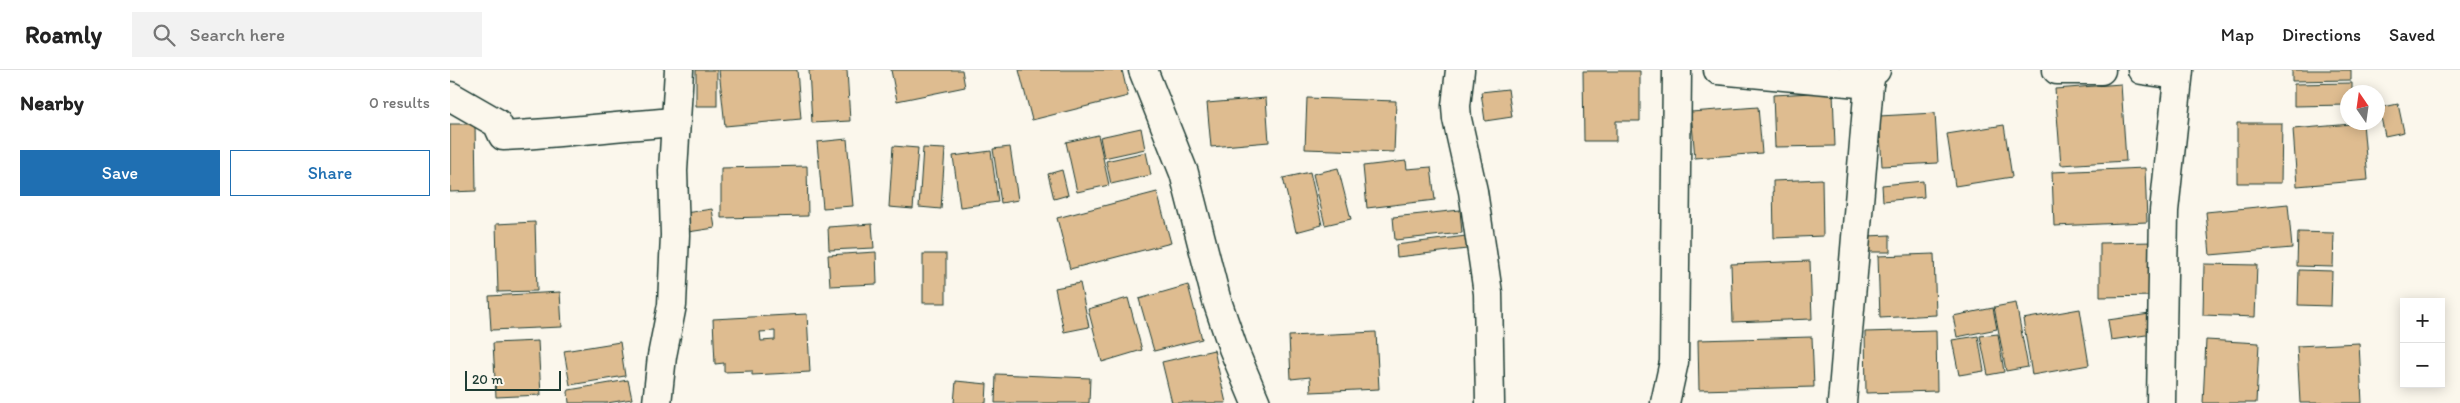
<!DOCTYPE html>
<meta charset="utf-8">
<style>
:root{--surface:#fff;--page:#f2f2f2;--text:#222;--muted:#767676;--line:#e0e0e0;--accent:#1f6fb2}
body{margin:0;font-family:Itim,sans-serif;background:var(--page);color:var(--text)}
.controls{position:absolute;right:15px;bottom:15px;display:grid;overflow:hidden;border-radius:0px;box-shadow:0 2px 12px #0003}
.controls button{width:45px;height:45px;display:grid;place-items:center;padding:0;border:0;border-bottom:1px solid var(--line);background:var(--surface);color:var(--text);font:25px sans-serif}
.compass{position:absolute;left:1890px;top:15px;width:45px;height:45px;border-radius:50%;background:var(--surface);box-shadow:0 2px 12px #0003;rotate:347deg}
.scale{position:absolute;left:15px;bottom:12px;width:96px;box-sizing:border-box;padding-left:5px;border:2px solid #1f3d34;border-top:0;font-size:14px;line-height:18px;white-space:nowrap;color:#1f3d34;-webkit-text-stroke:4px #fbf7ec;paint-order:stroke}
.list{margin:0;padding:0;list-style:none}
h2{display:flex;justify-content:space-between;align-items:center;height:65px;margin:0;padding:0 20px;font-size:21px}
h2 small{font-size:16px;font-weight:400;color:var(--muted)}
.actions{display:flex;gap:10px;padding:15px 20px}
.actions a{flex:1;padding:11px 0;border:1px solid var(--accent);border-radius:0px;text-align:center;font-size:18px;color:var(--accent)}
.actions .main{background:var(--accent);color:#fff}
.icon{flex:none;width:28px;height:28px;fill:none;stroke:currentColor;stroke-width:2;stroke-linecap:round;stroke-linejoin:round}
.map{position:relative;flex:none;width:2010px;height:333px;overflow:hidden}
header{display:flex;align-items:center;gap:30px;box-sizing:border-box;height:70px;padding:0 25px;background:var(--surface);border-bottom:1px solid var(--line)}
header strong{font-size:24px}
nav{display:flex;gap:28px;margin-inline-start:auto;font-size:18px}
.search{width:350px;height:45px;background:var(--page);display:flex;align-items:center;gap:12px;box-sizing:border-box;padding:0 18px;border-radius:0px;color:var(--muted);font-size:19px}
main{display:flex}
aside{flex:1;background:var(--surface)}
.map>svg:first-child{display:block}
.building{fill:#debc90;stroke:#1f3d34;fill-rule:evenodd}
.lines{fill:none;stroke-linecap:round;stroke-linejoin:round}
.minor-casing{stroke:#1f3d34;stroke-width:31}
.minor{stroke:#fbf7ec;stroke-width:28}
</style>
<header>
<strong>Roamly</strong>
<div class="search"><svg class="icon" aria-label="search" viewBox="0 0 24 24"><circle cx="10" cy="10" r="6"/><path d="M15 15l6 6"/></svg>Search here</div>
<nav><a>Map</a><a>Directions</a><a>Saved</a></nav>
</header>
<main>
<aside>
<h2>Nearby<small>0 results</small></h2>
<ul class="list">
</ul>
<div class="actions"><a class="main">Save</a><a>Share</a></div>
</aside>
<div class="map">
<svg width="2010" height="333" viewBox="0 0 2010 333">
<rect width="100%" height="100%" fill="#fbf7ec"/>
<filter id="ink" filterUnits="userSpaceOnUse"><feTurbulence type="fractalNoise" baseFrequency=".02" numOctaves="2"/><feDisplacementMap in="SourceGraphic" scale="10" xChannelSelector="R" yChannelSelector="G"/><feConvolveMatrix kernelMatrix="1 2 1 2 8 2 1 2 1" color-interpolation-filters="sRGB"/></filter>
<g filter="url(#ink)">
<!-- building -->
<g class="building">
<rect x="246" y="0" width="21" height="36"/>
<path d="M269,0H347L351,49L275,56Z"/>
<path d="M359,0H397L400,51L362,53Z"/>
<path d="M441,0H512L515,17L447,31Z"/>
<path d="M569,0H672L678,26L582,50Z"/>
<path d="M1842,0H1901V10L1842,11Z"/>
<path d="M1133,1H1190V51H1166V71H1134Z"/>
<path d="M1902,13V22H1898V35L1844,36V14Z"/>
<path d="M1671,14L1676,91L1611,95L1605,19Z"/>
<path d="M1058,19L1062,47L1035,51L1031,22Z"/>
<path d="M1383,22L1385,76L1325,77L1323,25Z"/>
<path d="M816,28L819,72L761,77L757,33Z"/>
<path d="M857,28L946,31L944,82L855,79Z"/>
<path d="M1948,34L1954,62L1935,66L1929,38Z"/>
<path d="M1308,37L1312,83L1245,88L1241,42Z"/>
<path d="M1485,43L1488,93L1432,96L1429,46Z"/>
<path d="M1787,53H1832L1831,113H1787Z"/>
<path d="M1913,53L1918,110L1847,116L1843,59Z"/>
<path d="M0,54H25L26,121L0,122Z"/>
<path d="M1554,55L1562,107L1505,116L1497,64Z"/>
<path d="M691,58L695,79L654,88L650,67Z"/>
<path d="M648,65L659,115L627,122L616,72Z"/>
<path d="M397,69L403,136L373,138L367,72Z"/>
<path d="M443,76L468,78L463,139L439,137Z"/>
<path d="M560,77L568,130L551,133L543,79Z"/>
<path d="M473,78L495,79L491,139L469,137Z"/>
<path d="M541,81L548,132L510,137L503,86Z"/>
<path d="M696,82L701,105L661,114L656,91Z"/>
<path d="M956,91L957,99L981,97L985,130L917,138L913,96Z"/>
<path d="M357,96L358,146L271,148V98Z"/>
<path d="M888,98L901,149L875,155L863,104Z"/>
<path d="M1695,98L1697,152L1604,156L1602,102Z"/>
<path d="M612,100L618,125L604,129L598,104Z"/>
<path d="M860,102L872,155L846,162L833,108Z"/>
<path d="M1372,109L1373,166L1324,168L1323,111Z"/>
<path d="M1473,111L1474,127L1433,131L1432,115Z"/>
<path d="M707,122L721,173L620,199L607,148Z"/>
<path d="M1838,134L1842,178L1760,185L1756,142Z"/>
<path d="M262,139L265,158L238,162L235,143Z"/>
<path d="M1010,140L1012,163L945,170L943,147Z"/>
<path d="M85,152L87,221L48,222L46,154Z"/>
<path d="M422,154L424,178L379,180L378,157Z"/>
<path d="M1848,162L1884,163L1883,197L1847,196Z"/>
<path d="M1440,165V182H1418L1417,166Z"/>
<path d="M1016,166L1017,179L947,187L946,175Z"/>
<path d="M1704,172L1705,226L1650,227V173Z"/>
<path d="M426,182L427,214L380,216L378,185Z"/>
<rect x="473" y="184" width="23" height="49"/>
<path d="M1484,184L1486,245L1430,248L1428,186Z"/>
<path d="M1360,191L1362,249L1283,252L1281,194Z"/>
<path d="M1754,194L1807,195L1805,247L1753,245Z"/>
<path d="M1849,200L1882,201L1881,236L1848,235Z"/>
<path d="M630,213L639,257L614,262L605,218Z"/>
<path d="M738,215L752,269L704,281L689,229Z"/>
<path d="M110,222L112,257L41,260L39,226Z"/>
<path d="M678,228L692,280L652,292L638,239Z"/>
<path d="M1566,233L1578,297L1556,301L1544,237Z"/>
<path d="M1543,238L1547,259L1507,267L1503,246Z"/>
<path d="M1630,239L1639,295L1582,305L1573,249Z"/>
<path d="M357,244L360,302L302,305V301L274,302V293L265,294L263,249ZM325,261V270L311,271L310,262Z"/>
<path d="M1700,244L1703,264L1661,270L1658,250Z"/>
<path d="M1486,260L1487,321L1416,323L1415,262Z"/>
<path d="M926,262L929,319L861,322L860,307L841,309L839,266Z"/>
<path d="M1548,264L1554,302L1538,305L1530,266Z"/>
<path d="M1528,266L1534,301L1509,305L1502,270Z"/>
<path d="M1362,267L1364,317L1249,320L1248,270Z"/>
<path d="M1756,270L1809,273L1806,333H1753Z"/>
<path d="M88,271L91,325L46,327L43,273Z"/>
<path d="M170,272L175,306L120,315L114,281Z"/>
<path d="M1909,273L1912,333H1850L1847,276Z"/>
<path d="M764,280L776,333H722L712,292Z"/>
<path d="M546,304L640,308L639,333H545Z"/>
<path d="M178,310L182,329L157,333H119L118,322L119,320Z"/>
<path d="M506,311L537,314L536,333H504Z"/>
</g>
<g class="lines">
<!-- minor casing -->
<g class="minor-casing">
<g id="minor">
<path d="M693,0L734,103L766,228L783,278L806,333"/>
<path d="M1010,0L1006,36L1007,49L1023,121L1038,223L1040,333"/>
<path d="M1268,0L1419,14"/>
<path d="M1607,0H1651"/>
<path d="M1692,0L1727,5"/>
<path d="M0,26L47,53L53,66C110,63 168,56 225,52"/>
<path d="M207,333L212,286L222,235L225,165L223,101L229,0"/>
<path d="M1215,333L1224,292L1227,0"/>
<path d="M1392,333L1419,14L1422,1L1426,0"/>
<path d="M1711,333L1714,141L1729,0"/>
</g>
</g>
<!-- minor -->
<use href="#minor" class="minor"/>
</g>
</g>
</svg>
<div class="controls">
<button>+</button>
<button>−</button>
</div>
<svg class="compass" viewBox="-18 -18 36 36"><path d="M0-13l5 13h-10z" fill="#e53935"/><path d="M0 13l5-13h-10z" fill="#767676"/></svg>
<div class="scale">20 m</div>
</div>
</main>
